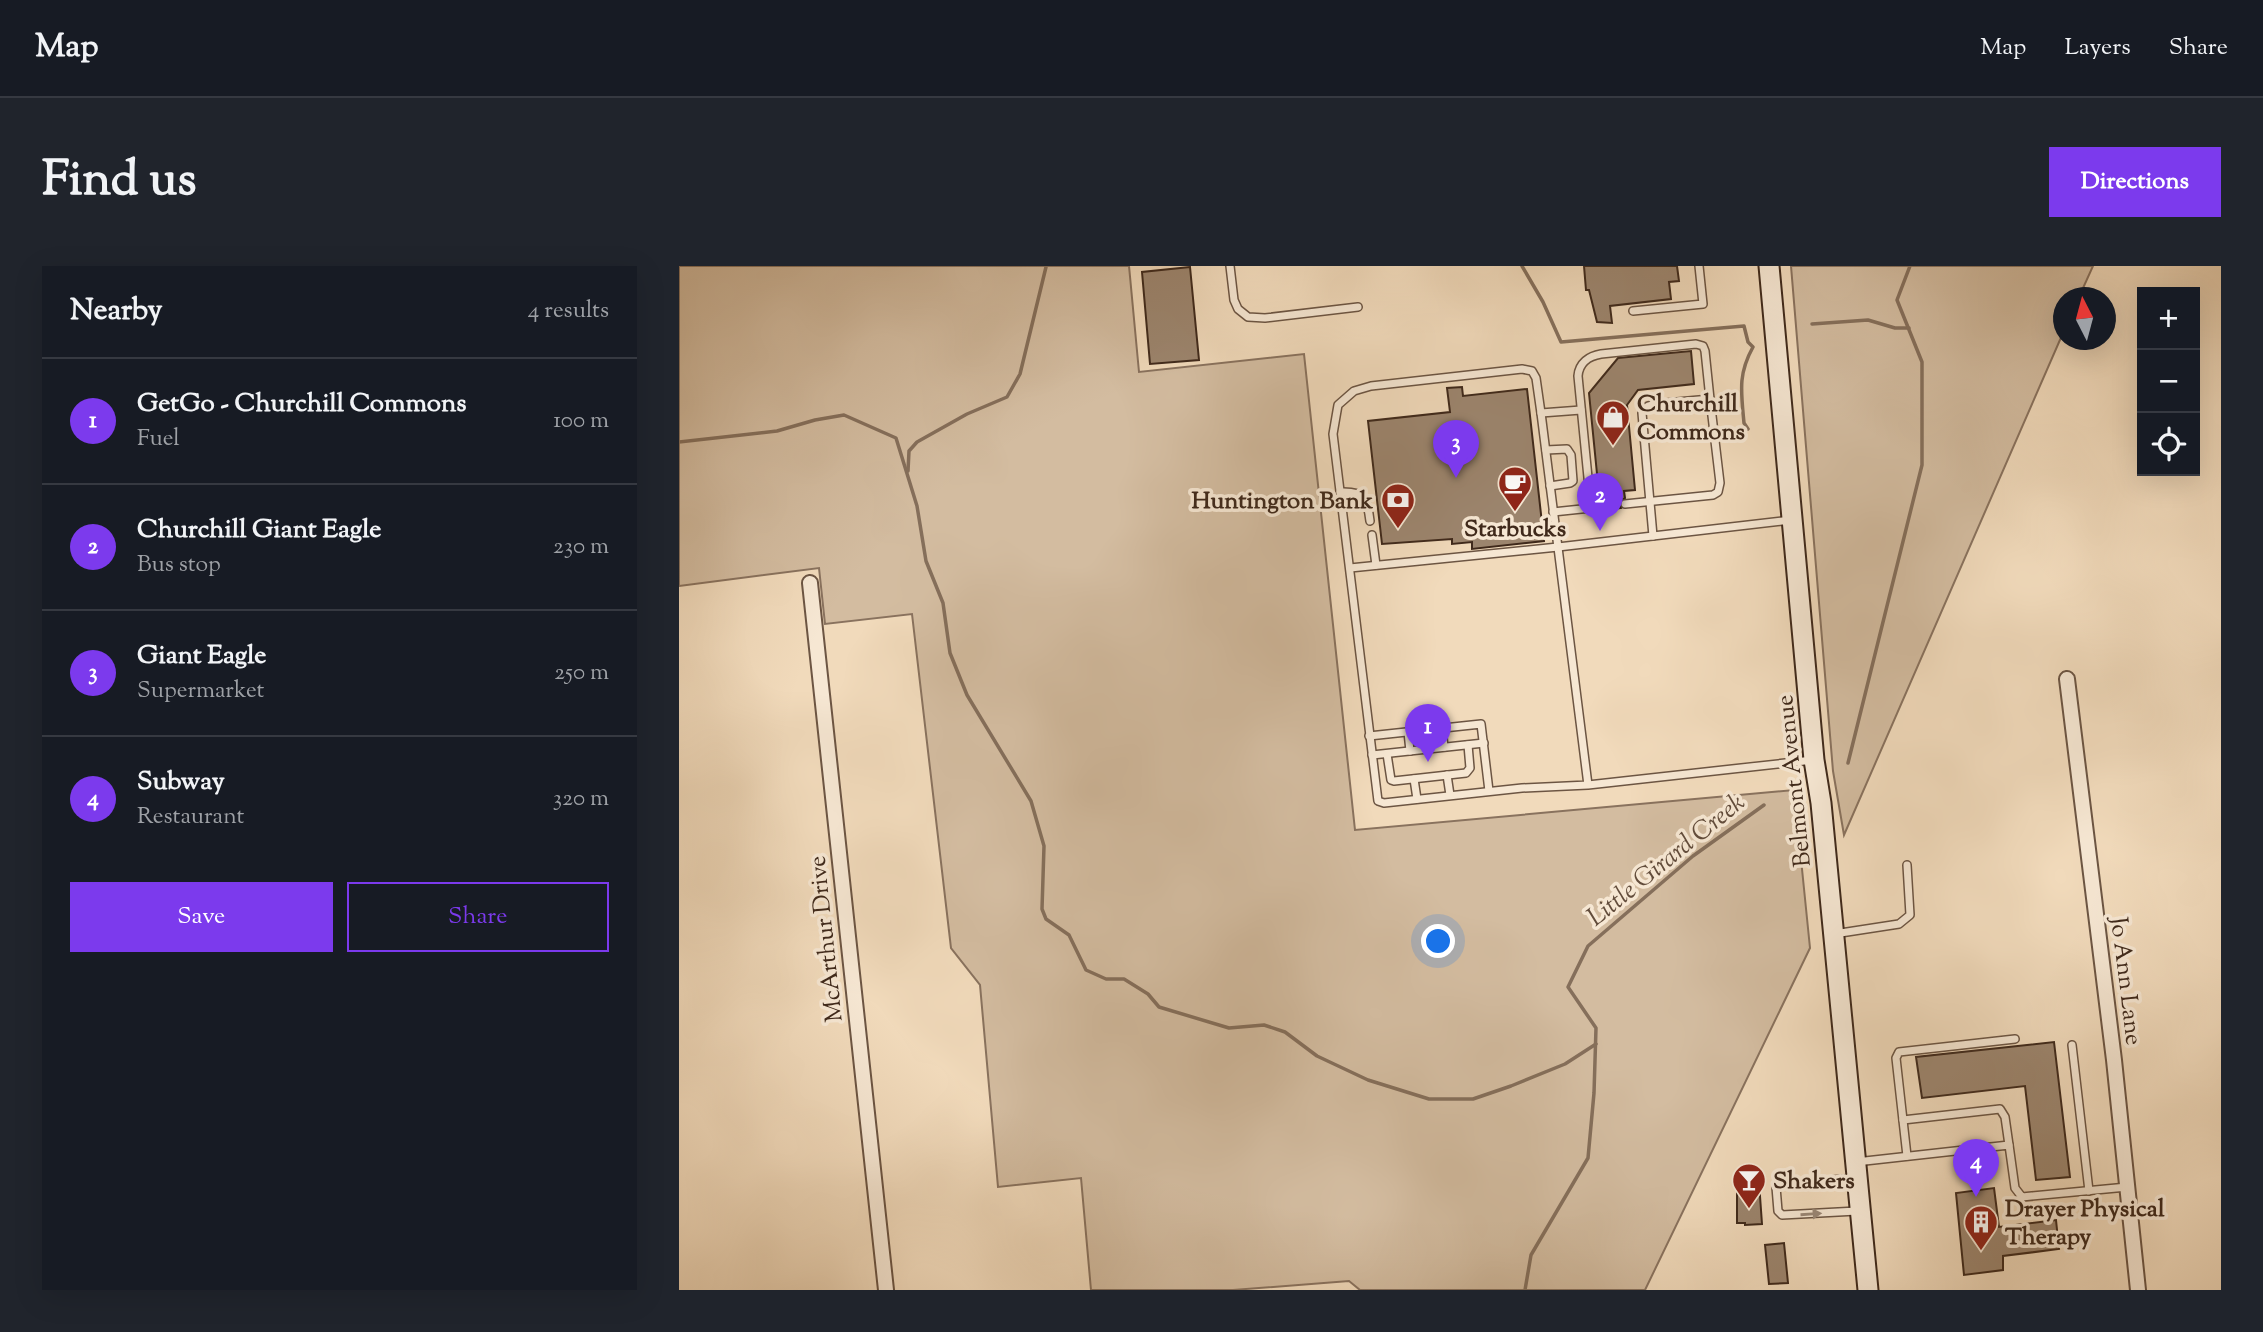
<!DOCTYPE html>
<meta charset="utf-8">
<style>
:root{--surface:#171b24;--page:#20242c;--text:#f1f3f6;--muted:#9ea1a6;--line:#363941;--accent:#7c3aed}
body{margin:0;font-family:"Sorts Mill Goudy",serif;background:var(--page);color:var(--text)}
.controls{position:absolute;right:21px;top:21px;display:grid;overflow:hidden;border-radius:0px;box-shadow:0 7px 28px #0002}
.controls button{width:63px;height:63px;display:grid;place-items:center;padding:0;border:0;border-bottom:2px solid var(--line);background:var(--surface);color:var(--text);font:35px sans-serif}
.compass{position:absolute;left:1374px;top:21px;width:63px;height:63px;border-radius:50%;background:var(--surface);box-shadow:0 7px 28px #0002;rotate:354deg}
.you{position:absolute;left:760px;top:676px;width:24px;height:24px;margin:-18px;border:5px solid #fff;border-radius:50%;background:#1a73e8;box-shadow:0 0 0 10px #1a73e833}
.badge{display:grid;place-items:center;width:46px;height:46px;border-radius:50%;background:var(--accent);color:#fff;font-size:23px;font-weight:700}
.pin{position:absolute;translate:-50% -58px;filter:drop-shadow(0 2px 4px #0008)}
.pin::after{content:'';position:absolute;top:37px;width:24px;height:21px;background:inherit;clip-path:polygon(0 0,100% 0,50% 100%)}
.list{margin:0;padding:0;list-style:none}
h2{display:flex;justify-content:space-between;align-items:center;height:91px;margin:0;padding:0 28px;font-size:30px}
h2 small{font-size:23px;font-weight:400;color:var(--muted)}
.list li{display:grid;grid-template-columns:46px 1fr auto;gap:21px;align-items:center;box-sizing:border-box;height:126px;padding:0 28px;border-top:2px solid var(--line)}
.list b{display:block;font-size:26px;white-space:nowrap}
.list p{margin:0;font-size:23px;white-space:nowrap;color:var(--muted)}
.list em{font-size:23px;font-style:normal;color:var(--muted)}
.actions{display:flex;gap:14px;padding:21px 28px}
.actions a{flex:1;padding:16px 0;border:2px solid var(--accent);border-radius:0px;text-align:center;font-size:24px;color:var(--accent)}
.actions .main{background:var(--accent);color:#fff}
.icon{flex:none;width:38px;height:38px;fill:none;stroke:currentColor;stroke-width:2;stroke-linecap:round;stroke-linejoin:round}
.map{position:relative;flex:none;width:1542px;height:1024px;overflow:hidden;border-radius:0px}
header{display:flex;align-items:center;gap:42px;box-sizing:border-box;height:98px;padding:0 35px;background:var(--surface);border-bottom:2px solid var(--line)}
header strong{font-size:33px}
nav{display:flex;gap:38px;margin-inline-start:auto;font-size:24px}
.intro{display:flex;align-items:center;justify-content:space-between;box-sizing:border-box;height:168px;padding:0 42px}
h1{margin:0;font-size:49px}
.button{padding:18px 32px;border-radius:0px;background:var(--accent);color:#fff;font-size:24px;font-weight:700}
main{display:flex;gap:42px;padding:0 42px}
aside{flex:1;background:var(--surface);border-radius:0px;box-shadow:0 7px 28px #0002}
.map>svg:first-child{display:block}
.green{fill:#d3bca0;stroke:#89725e;stroke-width:2}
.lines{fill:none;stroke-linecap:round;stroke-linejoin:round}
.stream{stroke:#856f5b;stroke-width:3.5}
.building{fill:#9c856e;stroke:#3f291b;stroke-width:2}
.lane-casing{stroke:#6c5543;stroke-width:10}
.street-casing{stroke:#6c5543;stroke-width:18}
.secondary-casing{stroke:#3f291b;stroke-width:23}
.lane{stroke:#f6e7d3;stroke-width:7}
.street{stroke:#f6e7d3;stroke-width:14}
.secondary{stroke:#f6e7d3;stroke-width:19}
.oneway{fill:#9a8877}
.labels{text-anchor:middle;stroke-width:7;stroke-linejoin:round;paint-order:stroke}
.poi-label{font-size:24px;font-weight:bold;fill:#3f291b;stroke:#f6e7d3;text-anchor:start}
.street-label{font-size:24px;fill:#3f291b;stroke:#f6e7d3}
.water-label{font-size:26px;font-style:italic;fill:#624c3b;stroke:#f6e7d3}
</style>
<header>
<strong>Map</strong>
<nav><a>Map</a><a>Layers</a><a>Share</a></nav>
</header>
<div class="intro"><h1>Find us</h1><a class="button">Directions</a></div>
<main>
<aside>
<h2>Nearby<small>4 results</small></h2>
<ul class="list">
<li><span class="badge">1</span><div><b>GetGo - Churchill Commons</b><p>Fuel</p></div><em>100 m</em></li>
<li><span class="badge">2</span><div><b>Churchill Giant Eagle</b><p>Bus stop</p></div><em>230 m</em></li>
<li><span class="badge">3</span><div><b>Giant Eagle</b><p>Supermarket</p></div><em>250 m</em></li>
<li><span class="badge">4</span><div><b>Subway</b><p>Restaurant</p></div><em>320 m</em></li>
</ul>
<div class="actions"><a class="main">Save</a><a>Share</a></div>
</aside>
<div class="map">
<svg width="1542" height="1024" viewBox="0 0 1542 1024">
<rect width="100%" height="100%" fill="#f1dabb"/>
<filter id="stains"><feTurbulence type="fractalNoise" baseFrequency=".00286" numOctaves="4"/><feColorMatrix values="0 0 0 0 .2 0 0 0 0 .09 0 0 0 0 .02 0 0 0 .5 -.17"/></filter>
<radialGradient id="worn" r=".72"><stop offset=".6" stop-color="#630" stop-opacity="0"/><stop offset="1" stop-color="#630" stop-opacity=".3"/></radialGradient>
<!-- green -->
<g class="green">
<path d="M0,0H450L460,106L625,88L676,564L1115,524L1131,682L966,1024H681L670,1015L554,1024H412L402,912L319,921L301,719L272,682L233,348L146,358L140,302L0,320Z"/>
<path d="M1112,0H1414L1400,31L1384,32V67L1165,569L1154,505Z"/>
</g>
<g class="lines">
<!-- stream -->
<g class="stream">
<path d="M843,0L864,36L882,76L1065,60L1069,76L1074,81C1059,108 1062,125 1065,157L1069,163"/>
<path d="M1133,58L1189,54L1216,62H1230"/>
<path d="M0,176L98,165L136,154L165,149L217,172L238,240L247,295L264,337L271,387L288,429L352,535L365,580L363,643L367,653L390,669L407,704L427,713H445L469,728L480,741L550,762L585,759L606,766L638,790L689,814L750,833H794L832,820L886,798L917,778"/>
<path d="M229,205L230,185L238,176L288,148L328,131L341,108L367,1"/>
<path d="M1169,497L1243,199V96L1218,34L1231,0"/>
<path d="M846,1024L852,989L909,892L915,827L917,762L889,721L909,680L1014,590L1085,539"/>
</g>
</g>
<!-- building -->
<g class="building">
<path d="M905,0H998L1000,15L990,16L992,33L931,40L933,57L918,56L910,24H907Z"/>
<path d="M511,1L520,94L471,98L463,6Z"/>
<path d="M1012,85L1015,118L959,124L948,139L956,224L945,225L946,232L940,236L942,242L934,243L935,239L929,234L928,227L920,228L910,127L939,92Z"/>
<path d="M783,121L784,130L848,123L865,275L793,283V276L773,278V273L703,278L689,155L771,146L768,122Z"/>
<path d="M1375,776L1391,911L1357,914L1346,820L1243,832L1237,791Z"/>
<path d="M1080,916L1083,958L1066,959V957H1058V918Z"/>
<path d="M1315,922L1320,961L1377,954L1380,983L1324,990V1004L1285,1009L1277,927Z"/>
<path d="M1105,977L1109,1017L1090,1018L1086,979Z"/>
</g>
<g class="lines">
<!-- lane casing -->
<g class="lane-casing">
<g id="lane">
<path d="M551,0L555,34L559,43L569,51L586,52L679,41"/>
<path d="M954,45L1024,38L1020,0"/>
<path d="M862,147L902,144"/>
<path d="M867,184L888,183L892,189L894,215L891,217L871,220"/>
<path d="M661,226C687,225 688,232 691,255"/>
<path d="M946,238L1034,229L1039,226L1041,217L1031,133"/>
<path d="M912,242L929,240"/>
<path d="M874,246L912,242L899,110C900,97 910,90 922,88L1017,78L1024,80L1026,85L1031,133L976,138L969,140L963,147L974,270"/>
<path d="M693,269L697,299"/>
<path d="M671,302L879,281L1112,254"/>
<path d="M763,462L765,481"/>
<path d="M729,466L731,485"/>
<path d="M690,470L802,458L810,525"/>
<path d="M708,488L712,514L715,515L787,507L791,502L789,479"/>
<path d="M693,489L805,477"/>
<path d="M768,509L771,529"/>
<path d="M735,513L738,533"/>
<path d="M909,519L862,147L857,112L853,105L843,103L692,120L675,125L659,139L654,168L699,535L705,537L843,522L909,519L1134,494"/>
<path d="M1155,668L1220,658L1231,649L1228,599"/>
<path d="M1393,779L1410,925"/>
<path d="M1224,854L1321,843L1326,851L1330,879"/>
<path d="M1228,890L1217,792L1220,786L1336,773"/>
<path d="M1177,896L1330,879L1336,922L1343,931L1448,921"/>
<path d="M1178,912L1102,918L1097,921L1099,945L1103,949L1178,945"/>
</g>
</g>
<!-- street casing -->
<g class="street-casing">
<g id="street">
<path d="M131,317L207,1024"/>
<path d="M1388,413L1435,794L1459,1024"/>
</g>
</g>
<!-- secondary casing -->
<g class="secondary-casing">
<path id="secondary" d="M1090,0L1135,494L1142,537L1189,1024"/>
</g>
<!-- lane -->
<use href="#lane" class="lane"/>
<!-- street -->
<use href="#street" class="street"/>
<!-- secondary -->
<use href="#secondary" class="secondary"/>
</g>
<!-- one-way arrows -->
<defs><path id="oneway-solid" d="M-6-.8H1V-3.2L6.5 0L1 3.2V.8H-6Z" transform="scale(1.75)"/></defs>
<use class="oneway" href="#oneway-solid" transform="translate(1132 948) rotate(-4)"/>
<!-- icons -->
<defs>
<g id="shop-pin" transform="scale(1.75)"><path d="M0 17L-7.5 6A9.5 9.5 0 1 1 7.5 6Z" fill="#8f2418" stroke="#f6e7d3"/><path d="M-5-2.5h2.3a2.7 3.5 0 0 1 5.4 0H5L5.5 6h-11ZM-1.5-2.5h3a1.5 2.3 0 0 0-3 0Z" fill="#fff"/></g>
<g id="cafe-pin" transform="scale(1.75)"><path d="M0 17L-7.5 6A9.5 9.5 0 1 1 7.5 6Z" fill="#8f2418" stroke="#f6e7d3"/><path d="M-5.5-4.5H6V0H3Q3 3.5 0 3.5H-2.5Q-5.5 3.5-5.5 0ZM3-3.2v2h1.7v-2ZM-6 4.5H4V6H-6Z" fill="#fff"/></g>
<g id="bank-pin" transform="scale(1.75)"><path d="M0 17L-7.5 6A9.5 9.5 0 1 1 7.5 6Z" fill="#8f2418" stroke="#f6e7d3"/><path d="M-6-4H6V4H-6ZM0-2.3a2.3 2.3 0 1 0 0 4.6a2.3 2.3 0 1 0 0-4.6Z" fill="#fff"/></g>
<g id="bar-pin" transform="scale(1.75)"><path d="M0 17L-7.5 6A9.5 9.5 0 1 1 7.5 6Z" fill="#8f2418" stroke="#f6e7d3"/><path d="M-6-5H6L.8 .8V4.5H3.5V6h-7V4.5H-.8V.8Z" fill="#fff"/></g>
<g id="building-pin" transform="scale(1.75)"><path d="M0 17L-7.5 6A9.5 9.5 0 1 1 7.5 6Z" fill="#8f2418" stroke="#f6e7d3"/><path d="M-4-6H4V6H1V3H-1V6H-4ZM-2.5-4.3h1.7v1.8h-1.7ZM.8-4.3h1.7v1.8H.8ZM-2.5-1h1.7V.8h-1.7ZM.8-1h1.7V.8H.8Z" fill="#fff"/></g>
</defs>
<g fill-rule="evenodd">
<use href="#shop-pin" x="934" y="151"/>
<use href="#cafe-pin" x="836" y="217"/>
<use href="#bank-pin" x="719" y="234"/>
<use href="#bar-pin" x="1070" y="914"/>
<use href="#building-pin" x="1302" y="956"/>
</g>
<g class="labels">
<!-- poi labels -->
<g class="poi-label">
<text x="958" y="145">Churchill<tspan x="958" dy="28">Commons</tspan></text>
<text x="694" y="242" text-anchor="end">Huntington Bank</text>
<text x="836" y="270" text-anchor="middle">Starbucks</text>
<text x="1094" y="922">Shakers</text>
<text x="1326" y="950">Drayer Physical<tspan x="1326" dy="28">Therapy</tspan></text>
</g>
<!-- street labels -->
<g class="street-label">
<text transform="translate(1114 515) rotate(-96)" y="8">Belmont Avenue</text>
<text transform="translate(146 673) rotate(-96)" y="8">McArthur Drive</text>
<text transform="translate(1448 715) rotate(83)" y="8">Jo Ann Lane</text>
</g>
<!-- water labels -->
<g class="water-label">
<text transform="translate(986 593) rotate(-39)" y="9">Little Girard Creek</text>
</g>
</g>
<rect width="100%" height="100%" filter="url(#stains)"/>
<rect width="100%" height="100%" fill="url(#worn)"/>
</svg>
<div class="controls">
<button>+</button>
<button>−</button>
<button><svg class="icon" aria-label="locate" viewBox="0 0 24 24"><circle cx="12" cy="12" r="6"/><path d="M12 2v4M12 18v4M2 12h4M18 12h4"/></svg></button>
</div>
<svg class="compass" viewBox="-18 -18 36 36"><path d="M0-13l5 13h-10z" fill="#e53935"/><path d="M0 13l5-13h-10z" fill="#9ea1a6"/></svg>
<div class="you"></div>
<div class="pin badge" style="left:749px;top:496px">1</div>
<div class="pin badge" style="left:921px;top:265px">2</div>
<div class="pin badge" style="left:777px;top:212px">3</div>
<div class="pin badge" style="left:1297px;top:931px">4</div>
</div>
</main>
